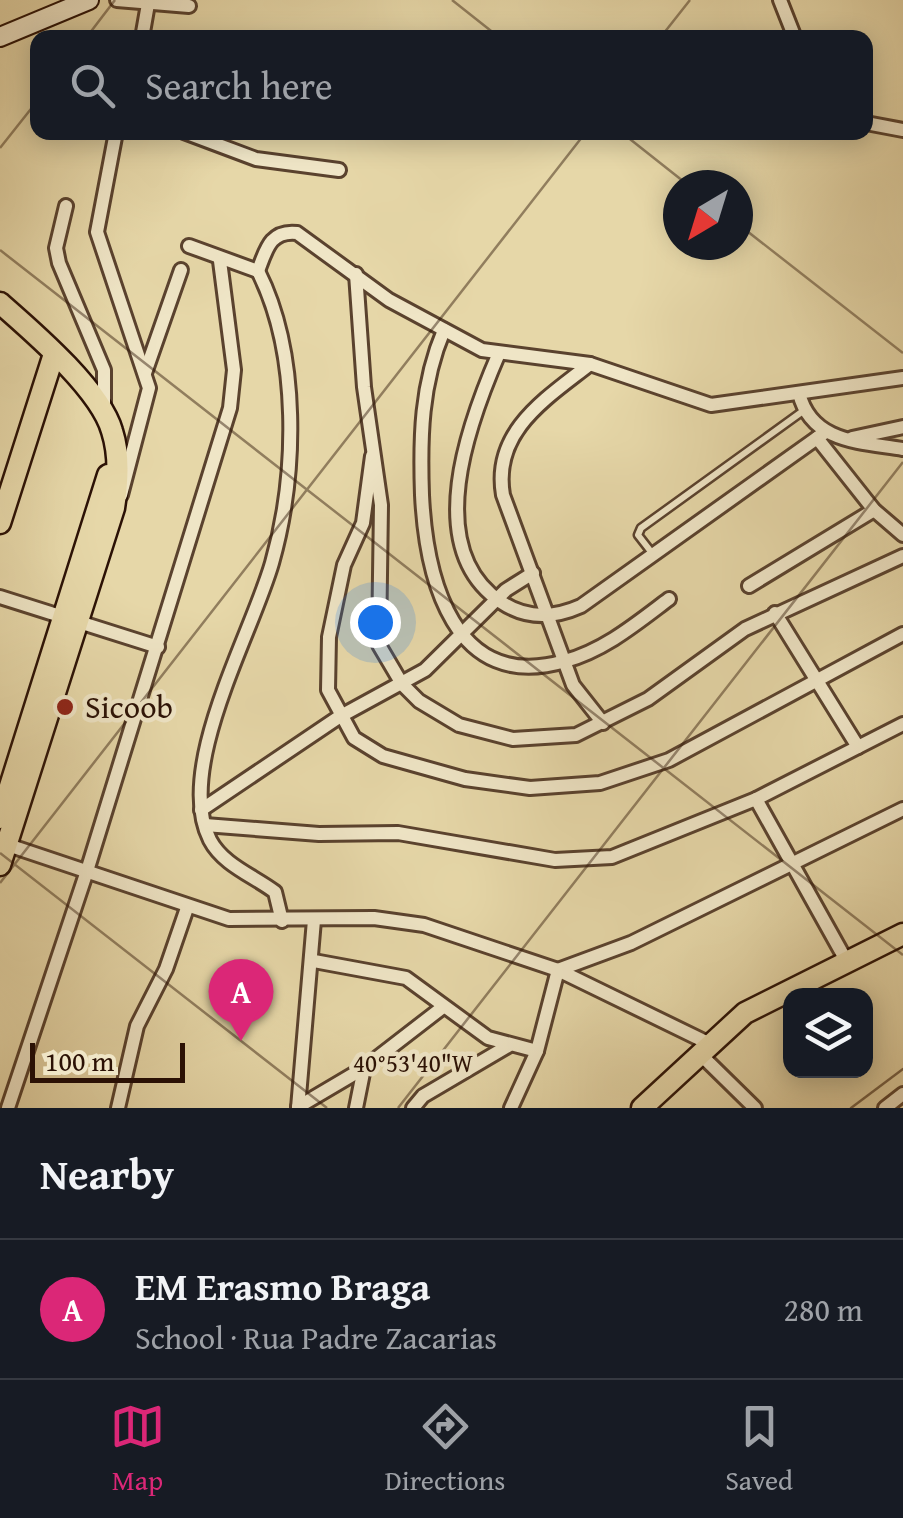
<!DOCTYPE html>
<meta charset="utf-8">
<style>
:root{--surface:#171b24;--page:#242831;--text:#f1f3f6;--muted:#9ea1a6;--line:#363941;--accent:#db2777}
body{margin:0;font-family:"Gentium Book Plus",serif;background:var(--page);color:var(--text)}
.controls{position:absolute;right:30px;bottom:30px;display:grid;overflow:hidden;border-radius:20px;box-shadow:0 5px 25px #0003}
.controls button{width:90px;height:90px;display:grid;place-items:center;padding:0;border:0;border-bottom:2px solid var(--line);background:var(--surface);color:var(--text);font:50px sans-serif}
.compass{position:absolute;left:663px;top:170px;width:90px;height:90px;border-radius:50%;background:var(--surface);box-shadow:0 5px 25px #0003;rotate:218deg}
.scale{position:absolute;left:30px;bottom:25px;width:155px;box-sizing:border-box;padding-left:10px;border:5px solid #2b1105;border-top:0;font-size:28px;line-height:35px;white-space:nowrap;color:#2b1105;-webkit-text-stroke:8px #efe5c6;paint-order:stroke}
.you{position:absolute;left:375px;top:622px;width:35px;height:35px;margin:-25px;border:8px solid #fff;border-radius:50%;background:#1a73e8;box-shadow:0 0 0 15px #1a73e833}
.badge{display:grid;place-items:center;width:65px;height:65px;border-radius:50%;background:var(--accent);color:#fff;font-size:32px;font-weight:700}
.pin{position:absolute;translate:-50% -82px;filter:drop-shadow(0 2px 5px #0008)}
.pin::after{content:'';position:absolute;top:52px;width:35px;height:30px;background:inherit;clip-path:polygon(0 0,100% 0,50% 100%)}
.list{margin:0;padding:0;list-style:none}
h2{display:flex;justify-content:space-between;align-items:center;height:130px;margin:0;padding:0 40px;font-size:42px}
h2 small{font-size:32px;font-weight:400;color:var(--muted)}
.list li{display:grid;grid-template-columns:65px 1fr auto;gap:30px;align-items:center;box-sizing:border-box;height:140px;padding:0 40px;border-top:2px solid var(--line)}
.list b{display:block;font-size:38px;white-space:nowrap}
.list p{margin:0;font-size:32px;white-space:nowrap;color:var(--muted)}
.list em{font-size:32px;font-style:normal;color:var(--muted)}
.icon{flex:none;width:55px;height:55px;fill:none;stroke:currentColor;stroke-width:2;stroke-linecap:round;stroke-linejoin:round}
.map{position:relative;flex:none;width:903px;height:1108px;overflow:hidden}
.search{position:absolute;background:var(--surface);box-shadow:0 5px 25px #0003;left:30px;right:30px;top:30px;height:110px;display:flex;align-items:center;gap:25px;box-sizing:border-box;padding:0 35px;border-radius:20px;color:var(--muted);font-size:38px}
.sheet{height:270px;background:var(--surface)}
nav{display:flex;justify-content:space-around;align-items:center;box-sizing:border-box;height:140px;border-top:2px solid var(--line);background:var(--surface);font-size:28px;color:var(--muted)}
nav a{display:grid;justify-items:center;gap:5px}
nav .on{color:var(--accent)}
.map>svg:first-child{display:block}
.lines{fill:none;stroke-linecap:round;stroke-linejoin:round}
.stream{stroke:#756046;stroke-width:2.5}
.service-casing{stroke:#5a422e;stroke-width:11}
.minor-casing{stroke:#5a422e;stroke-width:18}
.secondary-casing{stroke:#2b1105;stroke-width:22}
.primary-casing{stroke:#2b1105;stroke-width:25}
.service{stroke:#efe5c6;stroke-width:6}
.minor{stroke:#efe5c6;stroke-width:12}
.secondary{stroke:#efe5c6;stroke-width:18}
.primary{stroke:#e6d7a8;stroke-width:20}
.ticks{fill:none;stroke:#2b1105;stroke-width:2.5;stroke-opacity:0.45}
.poi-dot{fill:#8f2418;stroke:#efe5c6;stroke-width:4}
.labels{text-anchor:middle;stroke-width:9;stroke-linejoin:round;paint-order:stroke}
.poi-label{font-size:32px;fill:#2b1105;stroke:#efe5c6;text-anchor:start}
.ticks-label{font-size:25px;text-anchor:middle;fill:#2b1105;stroke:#efe5c6;stroke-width:9;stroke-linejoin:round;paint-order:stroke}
</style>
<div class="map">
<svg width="903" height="1108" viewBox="0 0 903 1108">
<rect width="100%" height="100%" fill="#e6d7a8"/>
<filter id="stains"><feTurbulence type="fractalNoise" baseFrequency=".002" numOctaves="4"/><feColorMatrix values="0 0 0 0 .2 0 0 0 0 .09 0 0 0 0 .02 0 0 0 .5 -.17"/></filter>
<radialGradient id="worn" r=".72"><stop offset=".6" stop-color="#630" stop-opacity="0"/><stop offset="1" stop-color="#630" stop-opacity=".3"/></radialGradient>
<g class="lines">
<!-- stream -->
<path class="stream" d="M851,1108L903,1069"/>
<!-- service casing -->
<g class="service-casing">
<path id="service" d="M652,553L638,535L641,528L803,411"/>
</g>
<!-- minor casing -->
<g class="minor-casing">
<g id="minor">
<path d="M117,0L189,6"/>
<path d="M780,0L795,38"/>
<path d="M142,38L148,4"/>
<path d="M866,123L903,130"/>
<path d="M116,132L97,232L149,388L121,495"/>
<path d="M184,132L256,159L339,170"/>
<path d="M66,206L56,248L59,263L104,370V412"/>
<path d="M189,246L258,271"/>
<path d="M258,271C266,250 270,230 297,233L389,300L482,350L590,364L711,405L903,378"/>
<path d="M258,271C300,354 297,475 272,563C251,636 174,769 210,840C223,865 254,876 275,892L282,921"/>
<path d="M356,274L364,387L381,505L379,645L402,684L419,701L459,725L513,739L576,735L648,699L745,629L903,556"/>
<path d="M444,330C421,384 420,438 422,495C426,577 453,694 565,661C605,650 637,623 669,599"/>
<path d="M499,353C469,422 421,548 501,602C526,619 554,618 581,606L824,433"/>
<path d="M590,364C547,398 492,431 503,495L573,685L603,723"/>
<path d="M145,373L181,270"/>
<path d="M799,393C811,443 861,442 903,449"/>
<path d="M817,438L874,510L903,535"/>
<path d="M852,438L903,427"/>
<path d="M372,456L363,523L344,565L329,637L328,690L354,738L383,756L465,779L530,788L600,783L669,760L903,634"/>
<path d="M749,586L874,510"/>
<path d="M0,597L158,647"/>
<path d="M775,613L858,747"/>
<path d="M756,799L847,962"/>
<path d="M201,810L339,717L425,670L506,590L533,573"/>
<path d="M205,825L319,834L398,833L555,860L612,857L756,799L903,724"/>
<path d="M2,843L229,919L374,918L424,925L558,970L710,1044"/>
<path d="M314,961L406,978L488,1038L537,1051"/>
<path d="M558,970L631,943L903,809"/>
<path d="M699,1053L755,1108"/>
<path d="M298,1107L364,1068L443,1007"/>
<path d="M8,1108L87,871L230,408L234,370L220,261"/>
<path d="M118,1108L137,1026L166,969L187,908"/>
<path d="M298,1108L314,920"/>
<path d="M356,1108L364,1068"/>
<path d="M413,1108L423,1096L508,1046"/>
<path d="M511,1108L537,1051L558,970"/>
<path d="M885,1108L903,1094"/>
</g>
</g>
<!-- secondary casing -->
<g class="secondary-casing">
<path id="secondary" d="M0,37L89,0"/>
</g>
<!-- primary casing -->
<g class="primary-casing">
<g id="primary">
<path d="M0,303C33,332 100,389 112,431C120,456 118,482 114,508L0,865"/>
<path d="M0,523L54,354"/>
<path d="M0,818L108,475"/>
<path d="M642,1108L745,1013L903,934"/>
</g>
</g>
<!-- service -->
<use href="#service" class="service"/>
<!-- minor -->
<use href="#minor" class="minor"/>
<!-- secondary -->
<use href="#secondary" class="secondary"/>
<!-- primary -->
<use href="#primary" class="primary"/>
</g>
<!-- ticks -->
<path class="ticks" d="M452,0L500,38M86,38L115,0M660,38L690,0M621,132L688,185M0,148L38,100M738,224L903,353M0,250L903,955M0,853L327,1108M0,883L586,132M398,1108L903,462"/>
<!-- markers -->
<circle class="poi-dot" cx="65" cy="707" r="10"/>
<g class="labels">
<!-- poi labels -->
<g class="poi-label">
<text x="85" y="718">Sicoob</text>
</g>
</g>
<g class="ticks-label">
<text x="413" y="1072">40°53'40"W</text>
</g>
<rect width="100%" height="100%" filter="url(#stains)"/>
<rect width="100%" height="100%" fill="url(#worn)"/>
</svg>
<div class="controls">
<button><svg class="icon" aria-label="layers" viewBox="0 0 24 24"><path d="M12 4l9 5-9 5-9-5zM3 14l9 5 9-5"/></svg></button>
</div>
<svg class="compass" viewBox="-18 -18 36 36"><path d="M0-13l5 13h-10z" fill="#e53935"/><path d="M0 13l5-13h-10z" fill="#9ea1a6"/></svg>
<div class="scale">100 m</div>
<div class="you"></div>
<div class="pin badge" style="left:241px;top:1041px">A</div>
<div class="search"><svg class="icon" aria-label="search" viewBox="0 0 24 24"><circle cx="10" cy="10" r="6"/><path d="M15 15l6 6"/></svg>Search here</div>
</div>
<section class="sheet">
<h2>Nearby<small></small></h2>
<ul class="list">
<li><span class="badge">A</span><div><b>EM Erasmo Braga</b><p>School · Rua Padre Zacarias</p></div><em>280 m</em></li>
</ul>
</section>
<nav>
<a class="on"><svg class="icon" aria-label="map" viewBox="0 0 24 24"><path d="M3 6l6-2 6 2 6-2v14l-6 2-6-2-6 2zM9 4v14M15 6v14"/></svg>Map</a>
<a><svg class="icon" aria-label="directions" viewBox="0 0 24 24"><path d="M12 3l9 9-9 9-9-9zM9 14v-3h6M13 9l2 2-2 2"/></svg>Directions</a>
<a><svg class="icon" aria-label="saved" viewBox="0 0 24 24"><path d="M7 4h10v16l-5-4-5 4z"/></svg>Saved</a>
</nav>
